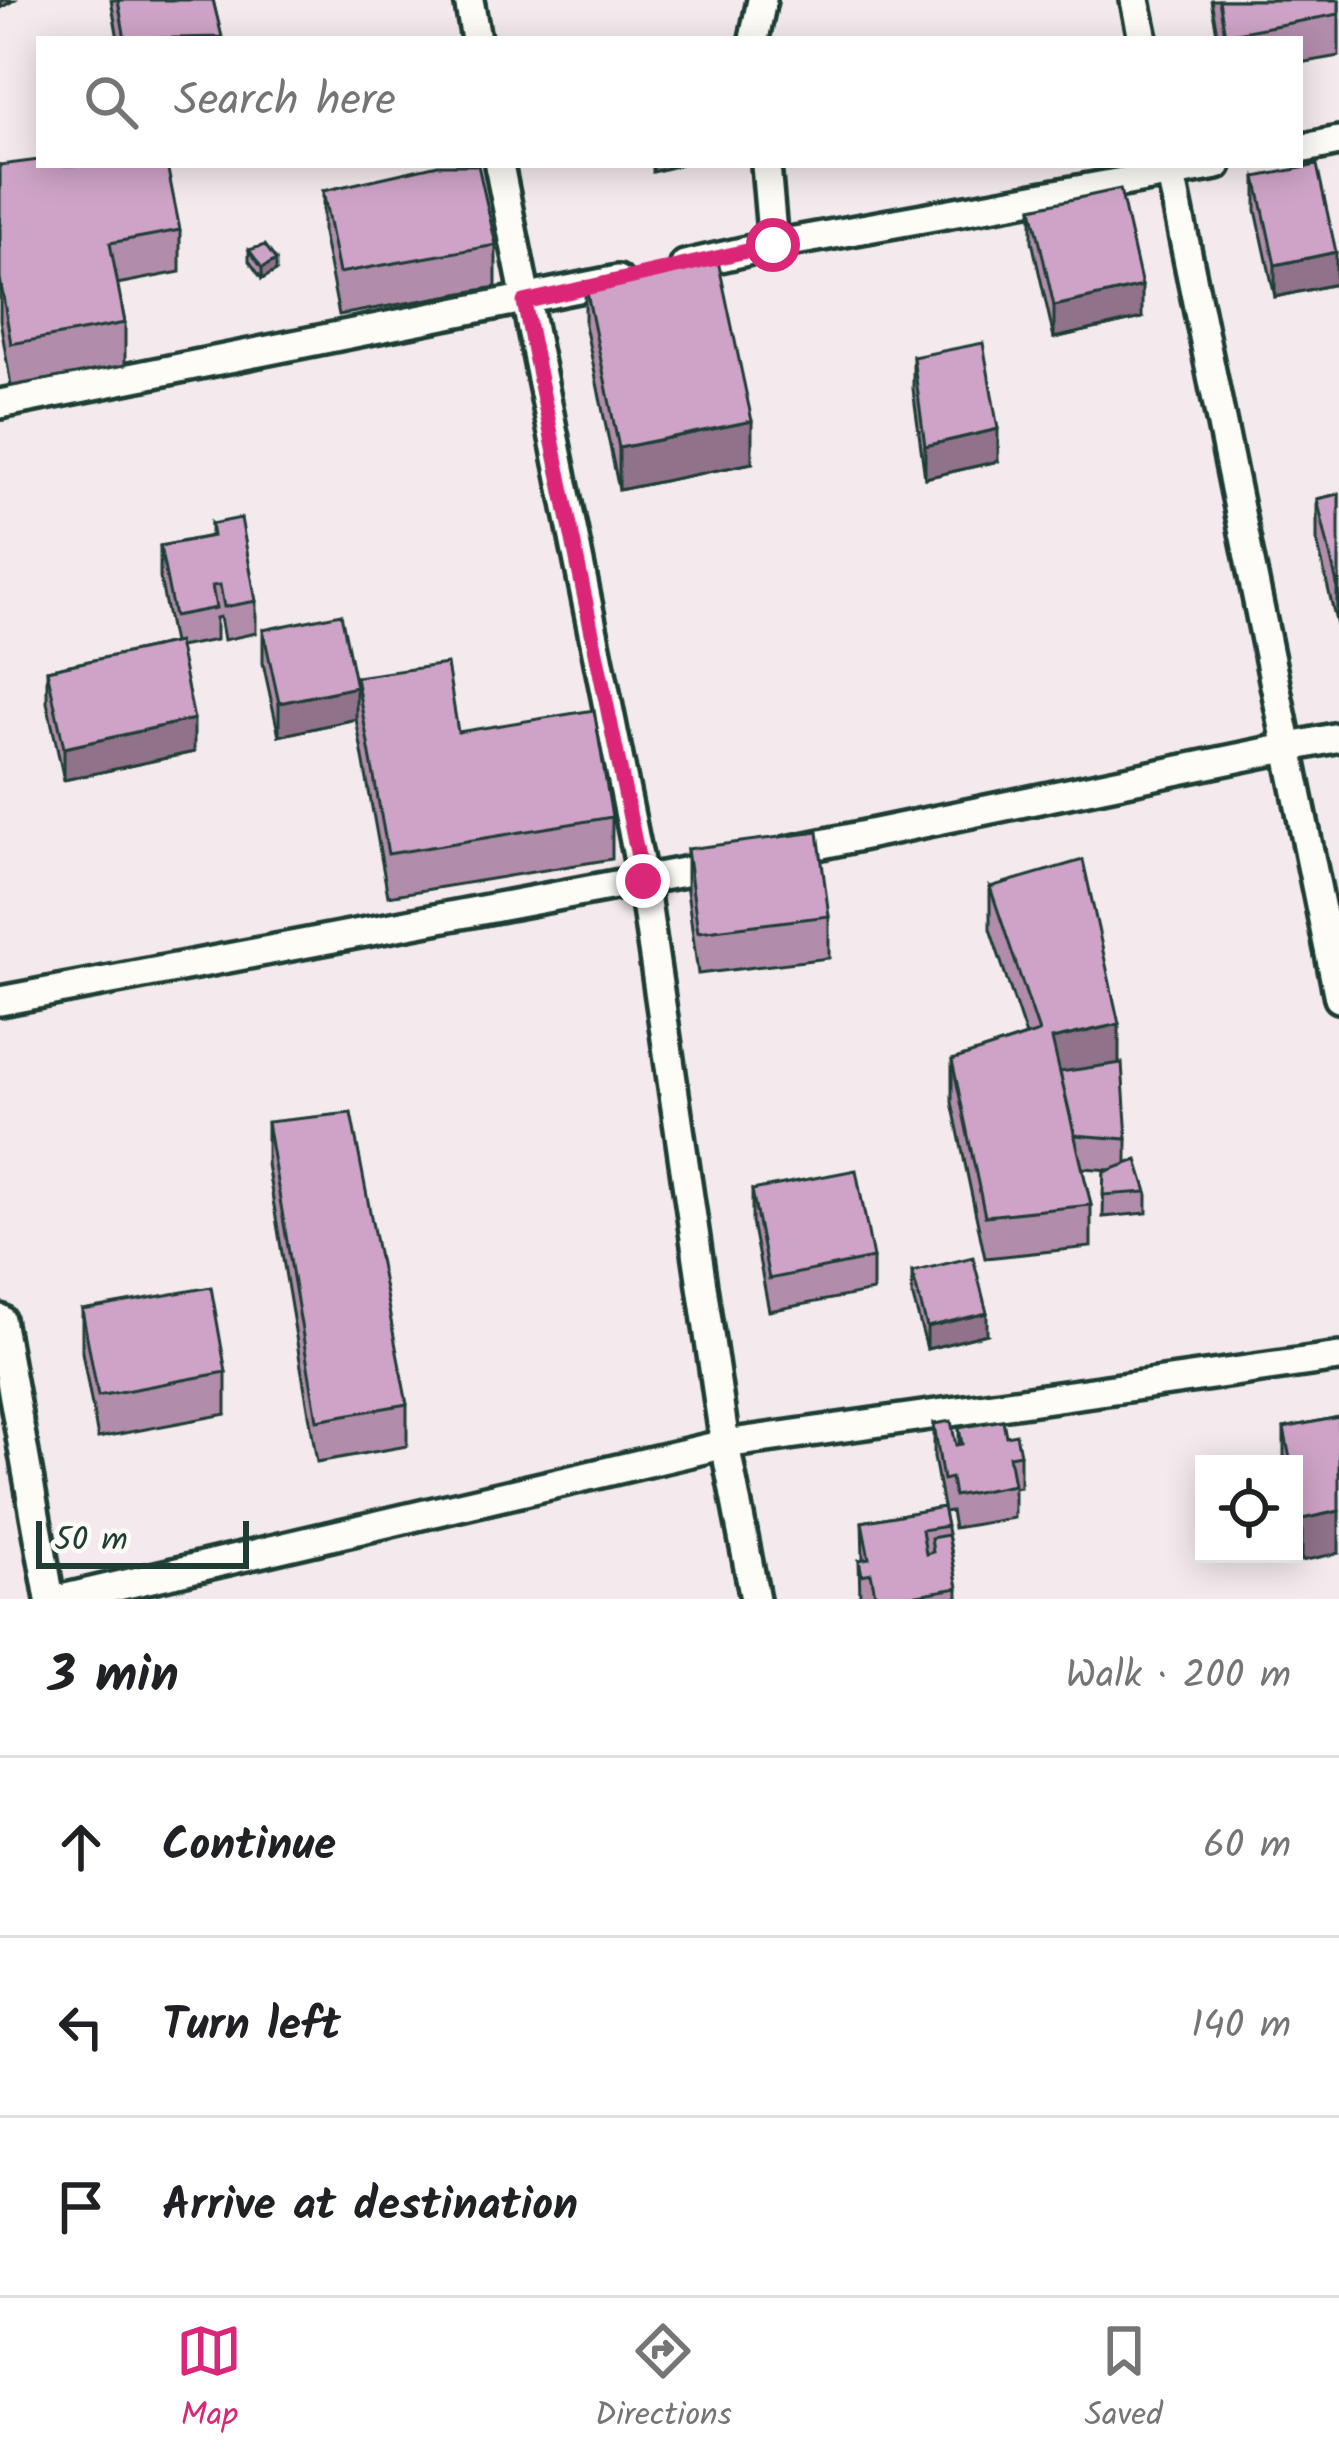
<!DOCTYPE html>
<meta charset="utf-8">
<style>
:root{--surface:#fff;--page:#f2f2f2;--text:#202124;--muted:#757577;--line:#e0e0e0;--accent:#db2777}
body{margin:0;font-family:Kalam,sans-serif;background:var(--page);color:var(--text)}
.controls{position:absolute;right:36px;bottom:36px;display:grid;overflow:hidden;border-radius:0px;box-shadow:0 6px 30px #0003}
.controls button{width:108px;height:108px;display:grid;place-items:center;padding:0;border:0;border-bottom:3px solid var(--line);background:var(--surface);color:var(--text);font:60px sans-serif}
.scale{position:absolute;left:36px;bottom:30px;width:213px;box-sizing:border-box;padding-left:12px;border:6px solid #1f3d34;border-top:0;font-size:33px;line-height:42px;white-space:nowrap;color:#1f3d34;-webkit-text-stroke:9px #fdfcf7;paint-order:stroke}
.stop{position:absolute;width:36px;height:36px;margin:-27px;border:9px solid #db2777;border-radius:50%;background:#fff}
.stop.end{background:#db2777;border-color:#fff;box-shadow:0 3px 12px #0008}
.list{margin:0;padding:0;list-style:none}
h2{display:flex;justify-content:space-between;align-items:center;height:156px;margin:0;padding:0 48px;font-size:51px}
h2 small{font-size:39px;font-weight:400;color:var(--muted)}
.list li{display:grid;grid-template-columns:78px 1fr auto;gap:36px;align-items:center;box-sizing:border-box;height:180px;padding:0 48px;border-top:3px solid var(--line)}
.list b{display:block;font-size:45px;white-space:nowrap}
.list em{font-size:39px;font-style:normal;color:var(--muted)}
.icon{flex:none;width:66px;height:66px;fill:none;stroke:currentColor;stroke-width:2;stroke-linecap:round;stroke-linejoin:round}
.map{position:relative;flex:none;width:1339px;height:1599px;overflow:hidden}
.search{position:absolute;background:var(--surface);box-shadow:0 6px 30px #0003;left:36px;right:36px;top:36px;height:132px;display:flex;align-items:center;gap:30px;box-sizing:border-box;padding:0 42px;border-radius:0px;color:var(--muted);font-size:45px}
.sheet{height:696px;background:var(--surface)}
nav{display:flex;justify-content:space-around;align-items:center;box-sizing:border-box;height:168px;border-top:3px solid var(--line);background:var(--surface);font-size:33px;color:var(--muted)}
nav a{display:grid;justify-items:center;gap:6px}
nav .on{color:var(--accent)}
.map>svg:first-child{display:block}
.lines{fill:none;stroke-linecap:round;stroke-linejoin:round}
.street-casing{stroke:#1f3d34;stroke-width:36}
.street{stroke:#fdfcf7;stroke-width:27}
.wall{fill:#b18cab;stroke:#1f3d34;stroke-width:3}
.shaded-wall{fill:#90728b;stroke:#1f3d34;stroke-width:3}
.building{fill:#cea3c7;stroke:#1f3d34;stroke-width:3}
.route{stroke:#db2777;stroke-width:15}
</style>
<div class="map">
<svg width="1339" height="1599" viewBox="0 0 1339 1599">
<rect width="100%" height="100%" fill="#f4eaed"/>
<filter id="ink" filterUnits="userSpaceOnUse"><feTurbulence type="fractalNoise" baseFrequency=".00833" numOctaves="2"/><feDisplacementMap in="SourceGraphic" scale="24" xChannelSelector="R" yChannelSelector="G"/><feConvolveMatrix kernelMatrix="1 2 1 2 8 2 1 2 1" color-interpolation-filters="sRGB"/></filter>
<g filter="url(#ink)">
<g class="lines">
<!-- street casing -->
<g class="street-casing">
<g id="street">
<path d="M469,0L476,39"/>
<path d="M1135,0L1143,39"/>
<path d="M754,39L762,0"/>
<path d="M1300,149L1339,141"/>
<path d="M499,165L643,881L725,1444L755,1599"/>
<path d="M766,165L773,245"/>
<path d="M1169,165L1339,998"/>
<path d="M685,265L773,245L1217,165"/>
<path d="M0,404L618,280"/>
<path d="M788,851L1339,737"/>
<path d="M0,1001L721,865"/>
<path d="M0,1319L50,1599"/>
<path d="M62,1599L725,1444L1339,1357"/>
</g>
</g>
<!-- street -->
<use href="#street" class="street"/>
</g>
<!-- wall -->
<g class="wall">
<path d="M111,0H213L222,39H118Z"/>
<path d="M1211,0H1339V56L1300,63V39H1218Z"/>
<path d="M0,165L180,230V272L117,284L125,323V365L11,386L0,320Z"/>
<path d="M1256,177L1336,284L1275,297L1256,210Z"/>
<path d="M323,191L496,245V287L339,315L323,233Z"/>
<path d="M1032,208L1142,318L1054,338L1032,241Z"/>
<path d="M249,250L276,271L262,279L249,261Z"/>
<path d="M585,283L752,463L619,490L585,325Z"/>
<path d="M913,357L998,461L925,478L913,389Z"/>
<path d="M1339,494L1337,626L1317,541V499Z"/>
<path d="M211,524L256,601V633L224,640L220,617L216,618V640L179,647L194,752L64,780L47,702V670L173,643L160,578V546L211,536Z"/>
<path d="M263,630L356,687V677L612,817V859L388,896L356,719L279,736L263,663Z"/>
<path d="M687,849L829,916V958L698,974L687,891Z"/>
<path d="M990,887L1119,1064L1127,1139V1163L1147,1192V1213L1103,1217L1104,1172L1110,1170L1082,1168L1091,1205V1247L985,1258L952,1102V1060L1026,1036L990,929Z"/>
<path d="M267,1122L407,1404V1446L317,1462L267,1164Z"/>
<path d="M752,1190L873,1258V1291L769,1311L752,1222Z"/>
<path d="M912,1272L987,1334L927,1349L912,1294Z"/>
<path d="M82,1310L226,1372V1414L98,1438L82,1352Z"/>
<path d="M1339,1417L1302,1561L1294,1521V1464H1284V1428Z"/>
<path d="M934,1424L956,1445L959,1444V1428L1006,1436L1020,1454V1487L1014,1488V1518L954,1528L951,1511L944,1512L958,1588V1599H860L859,1560L863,1559L862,1522L943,1507L934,1457Z"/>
</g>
<!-- shaded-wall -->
<g class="shaded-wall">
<path d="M1,0H14L1,8Z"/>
<path d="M653,165H680L653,172Z"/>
<path d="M1336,252V284L1275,297V265Z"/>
<path d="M276,260V271L262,279V268Z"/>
<path d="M1142,286V318L1054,338V306Z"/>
<path d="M752,421V463L619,490V448Z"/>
<path d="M998,429V461L925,478V446Z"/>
<path d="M1339,583V625L1337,626V584Z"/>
<path d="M356,687V719L279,736V703Z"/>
<path d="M194,719V752L64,780V748Z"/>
<path d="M1119,1024V1066L1058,1080L1052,1039Z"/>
<path d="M987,1313V1334L927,1349V1327Z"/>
<path d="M1339,1511V1553L1302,1561V1519Z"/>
</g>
<!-- building -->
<g class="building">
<path d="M118,0H213L222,37L125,39Z"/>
<path d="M1219,0H1339V14L1225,35Z"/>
<path d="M39,160V165H167L180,230L110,243L125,323L11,344L0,278V165Z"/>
<path d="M438,165H478L496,245L339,273L323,191Z"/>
<path d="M1317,165L1336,252L1275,265L1256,177Z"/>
<path d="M1120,189L1142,286L1054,306L1032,208Z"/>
<path d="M265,245L276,260L262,268L249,250Z"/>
<path d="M717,256L752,421L619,448L585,283Z"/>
<path d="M983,343L998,429L925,446L913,357Z"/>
<path d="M1339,494V583L1337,584L1317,499Z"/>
<path d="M241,518L256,601L224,607L220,585L212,586L216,608L174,616L160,546L213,536L211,524Z"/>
<path d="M341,614L356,687L279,703L263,630Z"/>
<path d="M178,642L194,719L64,748L47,670Z"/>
<path d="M447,664L458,732L594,710L612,817L388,854L356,677Z"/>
<path d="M818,832L829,916L698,932L687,849Z"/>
<path d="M1083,860L1119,1024L1052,1039L1091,1205L985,1216L952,1060L1039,1032L990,887Z"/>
<path d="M1122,1063L1127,1139L1075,1135L1060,1072Z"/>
<path d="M351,1113L407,1404L317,1420L267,1122Z"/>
<path d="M1137,1160L1147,1192L1103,1195L1104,1172Z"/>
<path d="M856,1170L873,1258L769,1279L752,1190Z"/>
<path d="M973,1257L987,1313L927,1327L912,1272Z"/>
<path d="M211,1287L226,1372L98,1396L82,1310Z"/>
<path d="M1339,1417V1511L1302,1519L1294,1479V1464H1291L1284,1428Z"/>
<path d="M1003,1420L1006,1436L1016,1434L1020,1454L1009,1456L1014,1485L954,1496L951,1478L943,1480L934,1424L951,1421L956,1445L962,1444L959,1428Z"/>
<path d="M943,1507L947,1526L922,1530L926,1554L933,1552L931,1538L948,1535L958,1588L893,1599H876L871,1573L862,1575L859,1560L869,1558L862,1522Z"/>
</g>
</g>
<g class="lines" filter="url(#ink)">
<!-- route -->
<path class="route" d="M643,881L524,302L773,245"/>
</g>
</svg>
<div class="controls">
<button><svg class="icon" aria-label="locate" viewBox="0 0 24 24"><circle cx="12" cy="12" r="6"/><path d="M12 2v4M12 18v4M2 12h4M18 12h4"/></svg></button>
</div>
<div class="scale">50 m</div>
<div class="stop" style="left:773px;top:245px"></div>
<div class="stop end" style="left:643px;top:881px"></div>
<div class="search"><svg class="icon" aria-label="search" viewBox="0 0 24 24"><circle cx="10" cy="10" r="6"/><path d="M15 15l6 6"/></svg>Search here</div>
</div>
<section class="sheet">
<h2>3 min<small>Walk · 200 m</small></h2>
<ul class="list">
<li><svg class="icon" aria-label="ahead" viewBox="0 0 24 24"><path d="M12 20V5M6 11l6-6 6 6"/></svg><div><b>Continue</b></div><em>60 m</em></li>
<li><svg class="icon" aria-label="left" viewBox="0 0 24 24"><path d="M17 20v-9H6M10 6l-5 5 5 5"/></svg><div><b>Turn left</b></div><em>140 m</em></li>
<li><svg class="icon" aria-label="arrive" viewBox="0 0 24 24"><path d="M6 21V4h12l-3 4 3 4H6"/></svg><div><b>Arrive at destination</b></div></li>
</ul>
</section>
<nav>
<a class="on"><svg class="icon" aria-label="map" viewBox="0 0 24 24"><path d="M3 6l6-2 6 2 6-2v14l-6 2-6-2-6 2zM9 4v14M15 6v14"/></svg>Map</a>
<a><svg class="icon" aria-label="directions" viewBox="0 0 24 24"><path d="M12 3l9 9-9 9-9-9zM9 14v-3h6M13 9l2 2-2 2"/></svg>Directions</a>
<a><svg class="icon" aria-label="saved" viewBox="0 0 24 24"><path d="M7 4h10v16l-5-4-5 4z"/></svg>Saved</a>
</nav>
